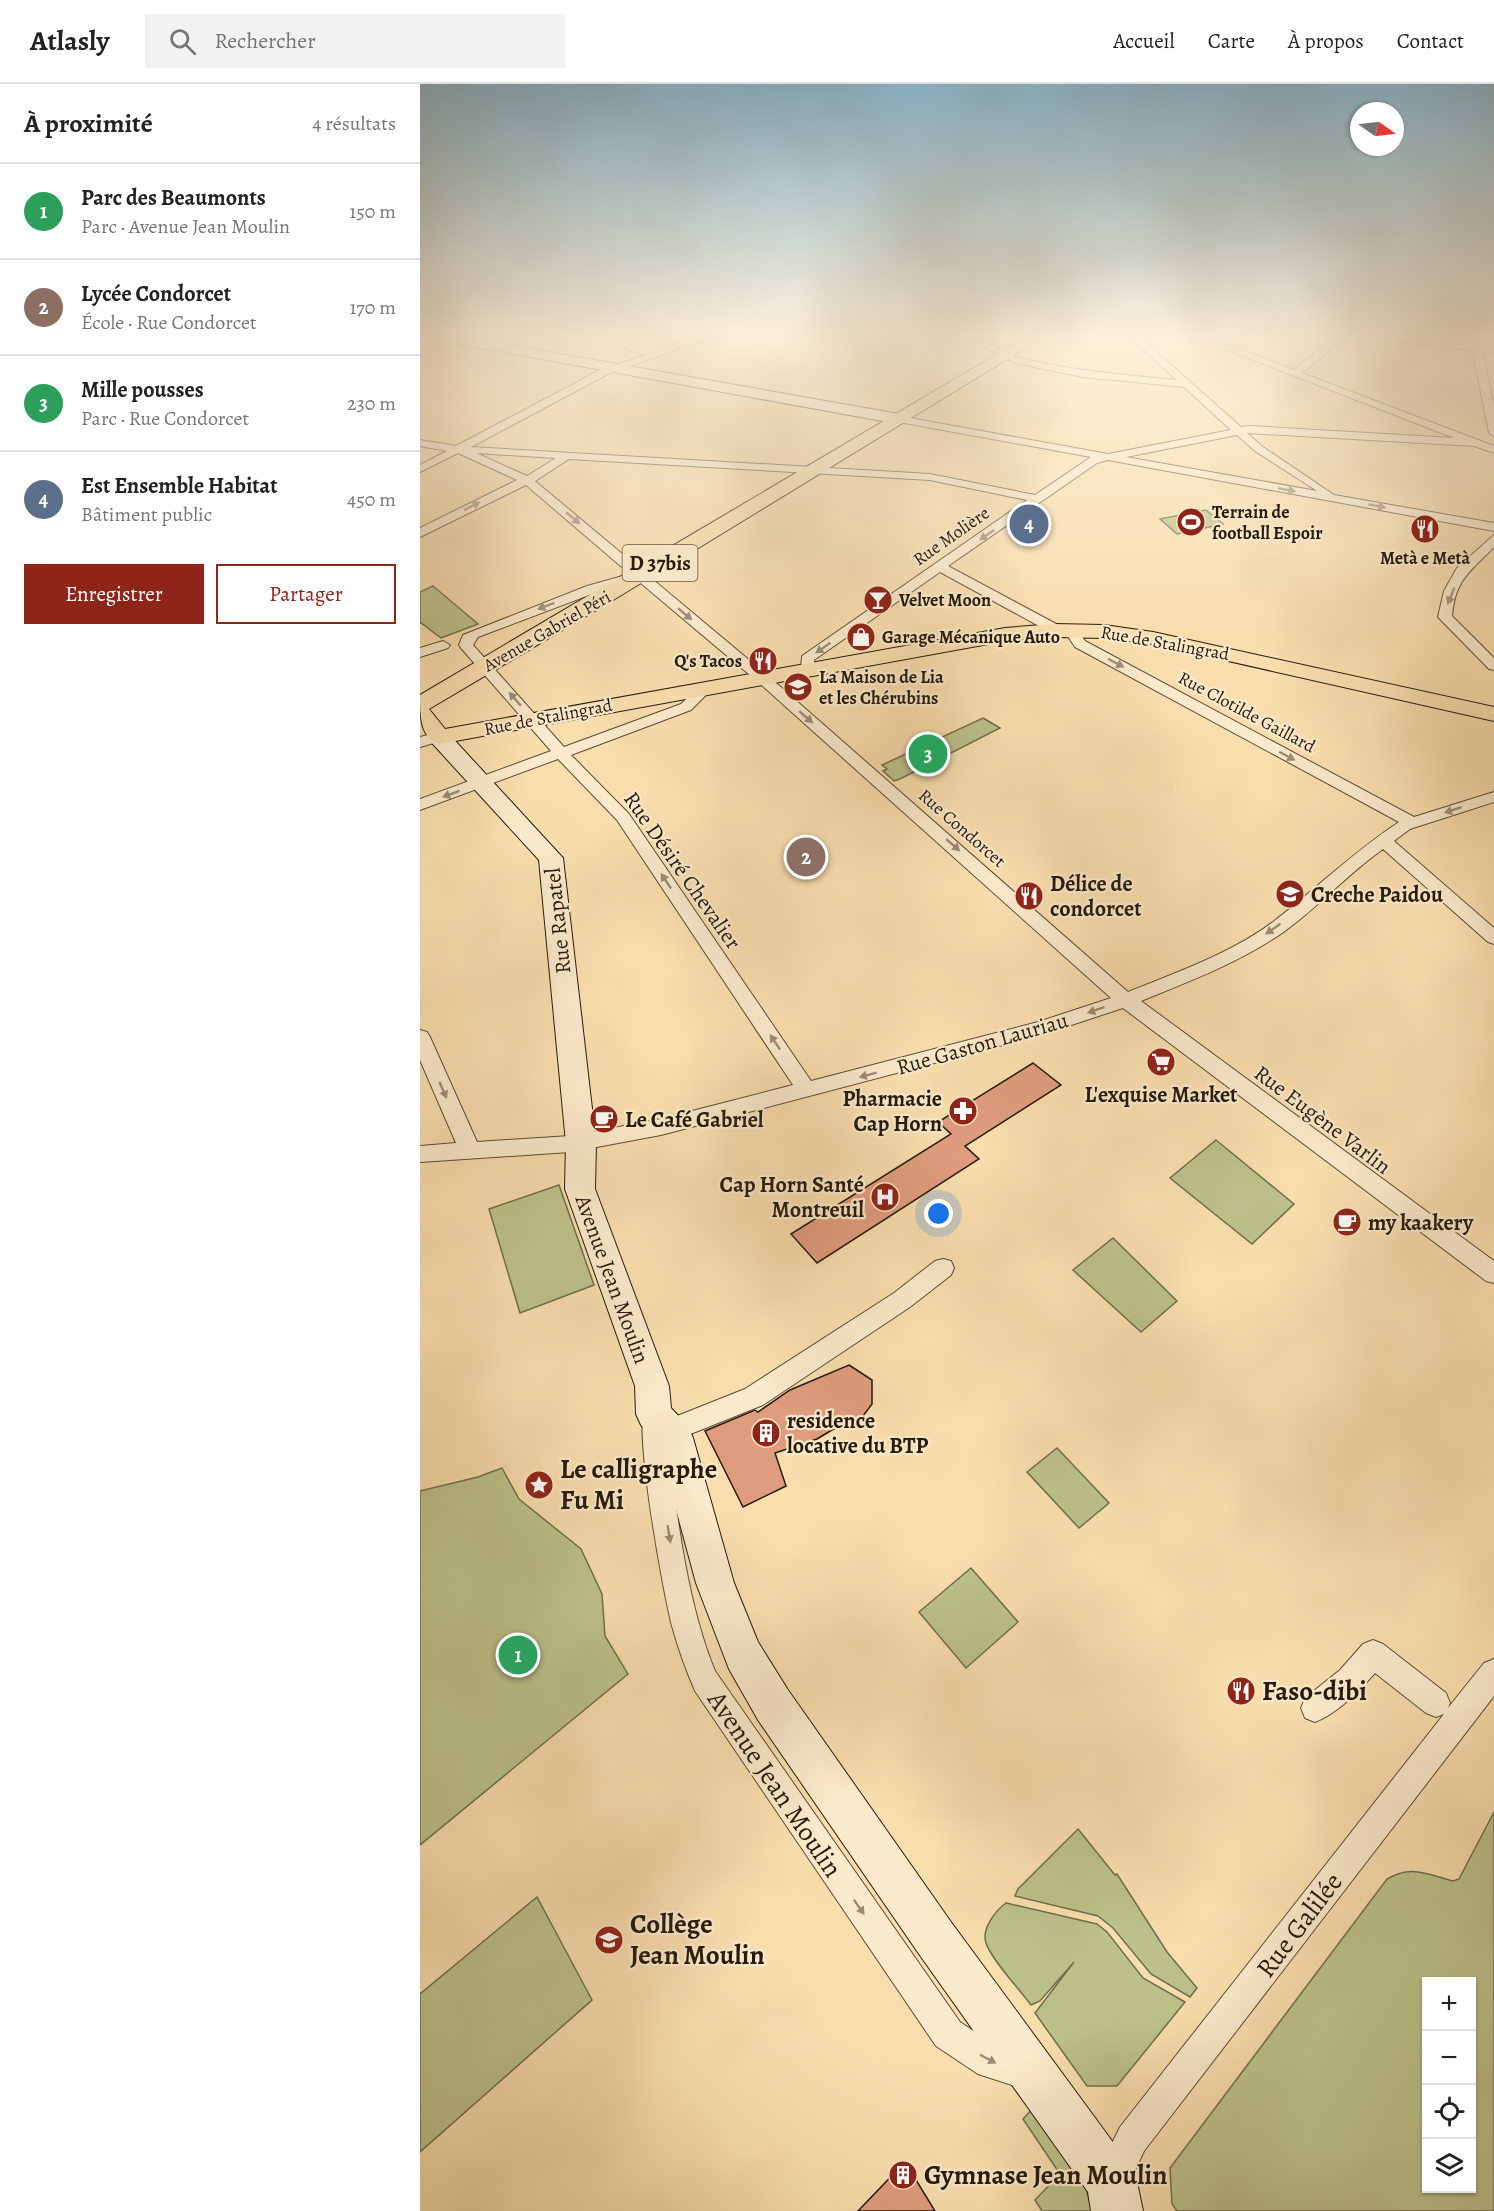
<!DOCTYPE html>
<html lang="fr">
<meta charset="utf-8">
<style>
:root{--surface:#fff;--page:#f2f2f2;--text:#222;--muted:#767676;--line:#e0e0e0;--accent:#8f2418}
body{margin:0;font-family:Alegreya,serif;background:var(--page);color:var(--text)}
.controls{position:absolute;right:18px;bottom:18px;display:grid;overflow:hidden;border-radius:0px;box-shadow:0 2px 4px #0004}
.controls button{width:54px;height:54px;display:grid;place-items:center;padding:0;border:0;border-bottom:2px solid var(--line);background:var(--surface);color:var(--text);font:30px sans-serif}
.compass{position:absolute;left:930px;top:18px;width:54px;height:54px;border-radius:50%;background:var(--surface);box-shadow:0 2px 4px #0004;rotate:104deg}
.you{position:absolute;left:519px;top:1130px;width:21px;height:21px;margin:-15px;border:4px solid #fff;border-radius:50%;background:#1a73e8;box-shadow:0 0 0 9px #1a73e833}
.badge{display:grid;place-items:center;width:39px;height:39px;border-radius:50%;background:var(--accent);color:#fff;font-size:20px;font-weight:700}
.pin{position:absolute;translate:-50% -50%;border:3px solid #fff;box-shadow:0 2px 6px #0006}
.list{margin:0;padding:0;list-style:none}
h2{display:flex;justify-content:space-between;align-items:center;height:78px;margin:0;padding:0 24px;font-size:26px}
h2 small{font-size:20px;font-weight:400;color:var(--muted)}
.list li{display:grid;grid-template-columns:39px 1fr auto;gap:18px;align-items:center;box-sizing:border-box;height:96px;padding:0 24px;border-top:2px solid var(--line)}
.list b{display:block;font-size:22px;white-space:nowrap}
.list p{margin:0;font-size:20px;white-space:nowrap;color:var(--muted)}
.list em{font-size:20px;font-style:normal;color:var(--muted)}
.actions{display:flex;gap:12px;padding:18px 24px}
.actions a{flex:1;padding:14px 0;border:2px solid var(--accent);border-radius:0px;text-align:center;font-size:21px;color:var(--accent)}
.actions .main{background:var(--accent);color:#fff}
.icon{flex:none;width:33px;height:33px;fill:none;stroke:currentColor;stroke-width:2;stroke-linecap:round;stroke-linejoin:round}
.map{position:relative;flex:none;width:1074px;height:2127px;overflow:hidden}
header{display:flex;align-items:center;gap:36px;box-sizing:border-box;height:84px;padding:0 30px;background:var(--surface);border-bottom:2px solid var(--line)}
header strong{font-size:28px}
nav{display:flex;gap:33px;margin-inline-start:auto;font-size:21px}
.search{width:420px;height:54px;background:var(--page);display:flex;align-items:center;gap:15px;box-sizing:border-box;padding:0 21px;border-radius:0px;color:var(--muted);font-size:22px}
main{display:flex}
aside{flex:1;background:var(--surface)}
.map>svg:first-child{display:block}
.green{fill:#bcc18a;stroke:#706e4c;stroke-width:1.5;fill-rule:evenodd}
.building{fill:#e09c7e;stroke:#251a0d;stroke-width:1.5}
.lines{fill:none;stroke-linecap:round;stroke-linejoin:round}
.street-casing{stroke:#5a4b35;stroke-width:2}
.secondary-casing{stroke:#251a0d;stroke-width:2}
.primary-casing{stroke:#251a0d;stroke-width:2}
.street{fill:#fae9ca;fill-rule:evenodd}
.secondary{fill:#fae9ca;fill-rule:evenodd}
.primary{fill:#f8ddad;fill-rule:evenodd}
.oneway{fill:#9a8c75}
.labels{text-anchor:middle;stroke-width:4.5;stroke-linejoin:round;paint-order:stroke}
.far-poi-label{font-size:18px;font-weight:bold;fill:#251a0d;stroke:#fae9ca;text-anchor:start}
.far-street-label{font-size:18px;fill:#251a0d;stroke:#fae9ca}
.shield{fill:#fae9ca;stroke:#655846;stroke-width:1.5}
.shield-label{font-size:21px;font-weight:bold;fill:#251a0d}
.street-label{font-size:22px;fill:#251a0d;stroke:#fae9ca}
.poi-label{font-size:22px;font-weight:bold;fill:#251a0d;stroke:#fae9ca;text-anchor:start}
.near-poi-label{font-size:27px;font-weight:bold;fill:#251a0d;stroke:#fae9ca;text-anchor:start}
.near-street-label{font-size:27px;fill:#251a0d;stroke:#fae9ca}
</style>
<header>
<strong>Atlasly</strong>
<div class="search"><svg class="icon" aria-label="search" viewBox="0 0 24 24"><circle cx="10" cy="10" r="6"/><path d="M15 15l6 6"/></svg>Rechercher</div>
<nav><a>Accueil</a><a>Carte</a><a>À propos</a><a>Contact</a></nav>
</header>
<main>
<aside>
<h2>À proximité<small>4 résultats</small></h2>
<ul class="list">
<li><span class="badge" style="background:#2e9e5b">1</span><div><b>Parc des Beaumonts</b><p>Parc · Avenue Jean Moulin</p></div><em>150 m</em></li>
<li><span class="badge" style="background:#8d6e63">2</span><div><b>Lycée Condorcet</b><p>École · Rue Condorcet</p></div><em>170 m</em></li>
<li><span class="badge" style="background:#2e9e5b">3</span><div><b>Mille pousses</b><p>Parc · Rue Condorcet</p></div><em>230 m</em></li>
<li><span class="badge" style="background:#5c6f8a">4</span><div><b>Est Ensemble Habitat</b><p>Bâtiment public</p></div><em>450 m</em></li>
</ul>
<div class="actions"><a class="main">Enregistrer</a><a>Partager</a></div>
</aside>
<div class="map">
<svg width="1074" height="2127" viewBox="0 0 1074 2127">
<rect width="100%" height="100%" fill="#f8ddad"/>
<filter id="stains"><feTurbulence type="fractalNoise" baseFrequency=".00333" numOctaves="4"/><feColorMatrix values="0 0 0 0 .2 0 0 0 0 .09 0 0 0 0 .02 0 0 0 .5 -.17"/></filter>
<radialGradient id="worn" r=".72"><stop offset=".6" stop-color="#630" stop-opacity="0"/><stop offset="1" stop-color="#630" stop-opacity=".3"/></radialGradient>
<!-- green -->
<g class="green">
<path d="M786,426L803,440L757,450L740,435Z"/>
<path d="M13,502L58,540L21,554L0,538V508Z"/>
<path d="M563,634L580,644L480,695L474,697L463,687L467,685L462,681Z"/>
<path d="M796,1056L874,1120L832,1160L750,1094Z"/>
<path d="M139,1101L174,1201L100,1229L69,1125Z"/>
<path d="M693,1154L757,1217L721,1248L653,1186Z"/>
<path d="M637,1364L689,1419L659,1444L607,1388Z"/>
<path d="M82,1384L99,1415L161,1465L182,1510L185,1552L208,1590L0,1761V1407L58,1393Z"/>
<path d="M551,1484L598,1538L546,1584L499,1528Z"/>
<path d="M1074,1728V2127H757L752,2120L750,2084L967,1795C992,1780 1008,1791 1033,1797L1039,1795ZM1006,1898H1052V2104H1006Z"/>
<path d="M658,1745L695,1791L697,1790L747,1868L777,1904L770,1913L731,1890L693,1844L678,1832L595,1812L598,1805Z"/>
<path d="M117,1813L172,1916L0,2068V1910Z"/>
<path d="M586,1819L677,1840L687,1848L723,1894L765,1918L697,2002H667L615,1929L654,1878L620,1917L611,1921C600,1906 571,1875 566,1859C561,1845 576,1826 586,1819Z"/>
<path d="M615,2022L664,2097L672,2127H622L615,2116L640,2090L603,2035Z"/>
</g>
<!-- building -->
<g class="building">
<path d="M613,979L641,1001L545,1062L559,1075L397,1179L371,1150L531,1050L518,1038Z"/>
<path d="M429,1281L452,1296V1320L443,1332L430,1341L417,1343L397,1355L355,1369L366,1402L323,1423L285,1347L335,1326L338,1328L370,1306Z"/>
<path d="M485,2078L515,2127H438Z"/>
</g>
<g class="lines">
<!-- street casing -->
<g class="street-casing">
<g id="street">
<path d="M154,249H169L236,267L290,249H304L188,290L51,363L510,390L615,411L671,373L479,338L474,335L479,332L688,370L811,346L764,303L663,293L595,279L537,249C561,249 578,269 601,274C652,287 704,291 757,296L705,249H715L821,343L830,342L1034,354L764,249H777L874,286L919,249H930L882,289L1074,362V369L1054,362L827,349L843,363L914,411L1074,439V447L688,376L677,379L528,482L640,542V548H630L520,488L394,576L395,585L388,589L381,585L382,572L607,416L510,396L149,375L115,397L347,591L708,908C757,888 810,870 853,838C896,805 932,769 979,738L655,563L643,545L645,542H655L665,557L994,733L1074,708V718L990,745L974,757L1074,844V860L1068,858L963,765C928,790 899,822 865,847C821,878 770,897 721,917L1074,1177V1199L1066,1197L703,924L621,951L241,1051L150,1068L0,1078V1062L36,1059L0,976V946L7,948L10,953L57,1058L150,1052L241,1035L373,1001L197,736L138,675L0,726V715L131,667L41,564L39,561L43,551L167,502L210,490L106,401L0,453V444L97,396L38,369L0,388V381L27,367L0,362V356L36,362L180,286L226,271ZM817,351L835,367L897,407L706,373ZM56,369L136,374L107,392ZM217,496L337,597L691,914L618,938L391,997L209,730L151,671L271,626L286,611V601H276L272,609L261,620L144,663L53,561L58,553L177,508Z"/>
<path d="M1057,261L1062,264L1074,323V352L1069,349L1052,264Z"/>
<path d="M1074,451V463C1051,487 1035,495 1032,532L1074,574V586L1069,585L1018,533L1024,507L1037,484Z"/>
<path d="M23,557L30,561L28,564L0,573V564Z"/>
<path d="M19,648L24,650L27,653L24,656L0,663V653Z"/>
<path d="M523,1175L531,1177L534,1184L531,1191L490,1223L343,1321L248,1359C257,1433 267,1519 295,1587L540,1938L578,1963L616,1976L621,1988L616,2000L604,2005L558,1990L516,1962L275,1607C266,1586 258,1564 252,1542C243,1507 214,1348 225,1322L234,1319L243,1322L247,1336L325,1305L474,1209L515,1177Z"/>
<path d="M953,1556L963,1560L1026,1609L1030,1619L1028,1624L1064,1579L1074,1575V1612L724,2067L704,2111L691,2116L678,2111L673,2098L700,2043L1024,1630L1016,1633L1006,1629L955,1589C938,1608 918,1629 895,1638L885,1634L881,1624L885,1614L920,1586L943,1560Z"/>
</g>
</g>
<!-- secondary casing -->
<g class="secondary-casing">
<g id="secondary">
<path d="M0,249H22L479,330L487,335L479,340L0,253Z"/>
<path d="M934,249H973L1074,261V269L941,253Z"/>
<path d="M19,647L27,648L143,774L176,1059L175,1105L249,1302L251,1324L268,1342L273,1354L314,1499L338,1558L368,1606L531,1838L709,2080L717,2098L723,2127H671L668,2108L499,1870L338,1636L309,1585L276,1499L239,1362L221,1341L216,1330L215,1302L145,1105L146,1059L119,776L11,658L8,653L11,648Z"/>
</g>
</g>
<!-- primary casing -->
<g class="primary-casing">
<path id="primary" d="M613,249H630L190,518L9,625L25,645L585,544L634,540L684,541L733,548L1074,623V637L733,560L684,554L634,553L585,557L19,660C0,654 0,631 0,611Z"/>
</g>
<!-- street -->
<use href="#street" class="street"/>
<!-- secondary -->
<use href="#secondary" class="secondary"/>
<!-- primary -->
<use href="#primary" class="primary"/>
</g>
<!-- one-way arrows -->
<defs><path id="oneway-solid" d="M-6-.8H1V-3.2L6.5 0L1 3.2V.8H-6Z" transform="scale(1.5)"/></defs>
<g class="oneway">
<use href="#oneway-solid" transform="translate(867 406) rotate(11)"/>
<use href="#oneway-solid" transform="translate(52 422) rotate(-27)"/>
<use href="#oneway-solid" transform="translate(957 422) rotate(10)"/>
<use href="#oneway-solid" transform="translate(153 434) rotate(40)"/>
<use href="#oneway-solid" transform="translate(567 451) rotate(145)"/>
<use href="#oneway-solid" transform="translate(1031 512) rotate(112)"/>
<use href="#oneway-solid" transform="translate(126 522) rotate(159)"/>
<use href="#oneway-solid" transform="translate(265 530) rotate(40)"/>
<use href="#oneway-solid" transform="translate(403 564) rotate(145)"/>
<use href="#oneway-solid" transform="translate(696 579) rotate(28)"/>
<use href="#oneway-solid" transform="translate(95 615) rotate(-131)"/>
<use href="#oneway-solid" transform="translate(386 633) rotate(41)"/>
<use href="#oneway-solid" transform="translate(867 672) rotate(28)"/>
<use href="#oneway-solid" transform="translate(31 710) rotate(160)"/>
<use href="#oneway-solid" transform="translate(1033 726) rotate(162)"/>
<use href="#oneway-solid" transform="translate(533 761) rotate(41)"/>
<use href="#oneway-solid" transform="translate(246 797) rotate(-124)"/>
<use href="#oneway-solid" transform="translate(853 845) rotate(145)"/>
<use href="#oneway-solid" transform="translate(676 926) rotate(161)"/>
<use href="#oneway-solid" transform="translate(355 958) rotate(-124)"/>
<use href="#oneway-solid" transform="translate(448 991) rotate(165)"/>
<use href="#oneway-solid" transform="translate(23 1006) rotate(66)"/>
<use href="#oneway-solid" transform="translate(249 1450) rotate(81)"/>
<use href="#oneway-solid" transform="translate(439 1823) rotate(55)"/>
<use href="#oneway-solid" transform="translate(568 1975) rotate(28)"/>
</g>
<!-- sky -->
<linearGradient id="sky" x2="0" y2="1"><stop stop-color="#8ab7ce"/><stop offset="0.46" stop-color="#fcf0da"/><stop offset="1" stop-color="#fcf0da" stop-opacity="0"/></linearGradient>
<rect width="1074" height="547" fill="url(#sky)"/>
<!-- icons -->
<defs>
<g id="stadium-disc" transform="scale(1.5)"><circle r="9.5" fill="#8f2418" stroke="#fae9ca"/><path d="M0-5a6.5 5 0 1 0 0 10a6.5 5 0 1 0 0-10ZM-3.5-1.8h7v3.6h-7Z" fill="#fff"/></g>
<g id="restaurant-disc" transform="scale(1.5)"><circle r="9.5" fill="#8f2418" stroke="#fae9ca"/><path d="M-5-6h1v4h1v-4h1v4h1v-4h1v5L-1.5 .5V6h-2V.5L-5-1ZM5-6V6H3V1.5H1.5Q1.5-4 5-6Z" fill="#fff"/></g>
<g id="bar-disc" transform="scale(1.5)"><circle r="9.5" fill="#8f2418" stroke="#fae9ca"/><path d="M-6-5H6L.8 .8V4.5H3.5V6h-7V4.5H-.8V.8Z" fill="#fff"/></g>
<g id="shop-disc" transform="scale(1.5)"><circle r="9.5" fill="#8f2418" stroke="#fae9ca"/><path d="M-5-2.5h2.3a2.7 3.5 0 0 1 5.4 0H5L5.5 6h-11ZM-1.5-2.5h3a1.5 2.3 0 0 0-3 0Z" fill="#fff"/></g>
<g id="school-disc" transform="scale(1.5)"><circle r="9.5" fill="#8f2418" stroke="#fae9ca"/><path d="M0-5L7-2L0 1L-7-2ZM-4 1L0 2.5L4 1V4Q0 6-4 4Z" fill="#fff"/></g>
<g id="supermarket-disc" transform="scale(1.5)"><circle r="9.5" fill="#8f2418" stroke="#fae9ca"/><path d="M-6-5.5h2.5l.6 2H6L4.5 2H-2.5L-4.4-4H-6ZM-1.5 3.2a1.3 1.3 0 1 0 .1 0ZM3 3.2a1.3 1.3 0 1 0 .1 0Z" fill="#fff"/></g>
<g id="pharmacy-disc" transform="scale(1.5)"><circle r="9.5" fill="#8f2418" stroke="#fae9ca"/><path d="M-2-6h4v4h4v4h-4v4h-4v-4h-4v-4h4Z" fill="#fff"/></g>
<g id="cafe-disc" transform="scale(1.5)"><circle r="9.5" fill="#8f2418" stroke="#fae9ca"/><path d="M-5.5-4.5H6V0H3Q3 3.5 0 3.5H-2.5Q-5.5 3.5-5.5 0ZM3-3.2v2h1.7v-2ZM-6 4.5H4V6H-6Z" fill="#fff"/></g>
<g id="hospital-disc" transform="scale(1.5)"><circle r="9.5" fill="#8f2418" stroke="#fae9ca"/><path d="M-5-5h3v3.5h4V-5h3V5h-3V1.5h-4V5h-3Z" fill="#fff"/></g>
<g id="building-disc" transform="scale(1.5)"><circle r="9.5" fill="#8f2418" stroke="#fae9ca"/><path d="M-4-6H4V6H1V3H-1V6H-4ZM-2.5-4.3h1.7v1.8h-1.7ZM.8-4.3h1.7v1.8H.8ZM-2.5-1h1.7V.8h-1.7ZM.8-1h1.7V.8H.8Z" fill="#fff"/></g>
<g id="sight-disc" transform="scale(1.5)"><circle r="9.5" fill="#8f2418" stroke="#fae9ca"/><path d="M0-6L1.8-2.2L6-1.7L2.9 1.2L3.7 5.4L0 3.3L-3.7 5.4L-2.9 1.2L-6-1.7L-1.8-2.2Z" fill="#fff"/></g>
</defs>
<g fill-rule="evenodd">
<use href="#stadium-disc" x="771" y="438"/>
<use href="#restaurant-disc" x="1005" y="445"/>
<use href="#bar-disc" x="458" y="516"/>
<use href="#shop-disc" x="441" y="553"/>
<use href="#restaurant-disc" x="343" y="577"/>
<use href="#school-disc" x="378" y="603"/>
<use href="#school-disc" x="870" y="810"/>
<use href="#restaurant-disc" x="609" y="812"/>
<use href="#supermarket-disc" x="741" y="978"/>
<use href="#pharmacy-disc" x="543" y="1027"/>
<use href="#cafe-disc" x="184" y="1035"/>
<use href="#hospital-disc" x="465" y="1113"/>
<use href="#cafe-disc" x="927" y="1138"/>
<use href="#building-disc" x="346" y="1349"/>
<use href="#sight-disc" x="119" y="1401"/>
<use href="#restaurant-disc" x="821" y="1607"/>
<use href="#school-disc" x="189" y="1856"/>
<use href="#building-disc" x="483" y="2091"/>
</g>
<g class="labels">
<!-- far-poi labels -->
<g class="far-poi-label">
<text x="792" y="434">Terrain de<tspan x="792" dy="21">football Espoir</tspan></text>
<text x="1005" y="480" text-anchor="middle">Metà e Metà</text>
<text x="479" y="522">Velvet Moon</text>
<text x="462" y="559">Garage Mécanique Auto</text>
<text x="322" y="583" text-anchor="end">Q's Tacos</text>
<text x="399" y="599">La Maison de Lia<tspan x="399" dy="21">et les Chérubins</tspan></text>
</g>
<!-- far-street labels -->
<g class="far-street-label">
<text transform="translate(531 452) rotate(-35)" y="6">Rue Molière</text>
<text transform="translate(127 547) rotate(-30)" y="6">Avenue Gabriel Péri</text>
<text transform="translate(745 559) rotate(10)" y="6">Rue de Stalingrad</text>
<text transform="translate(827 628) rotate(28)" y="6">Rue Clotilde Gaillard</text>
<text transform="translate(128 633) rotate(-11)" y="6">Rue de Stalingrad</text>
<text transform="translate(542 744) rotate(41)" y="6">Rue Condorcet</text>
</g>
<!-- shield labels -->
<rect class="shield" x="202.5" y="461" width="75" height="36" rx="4.5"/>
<g class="shield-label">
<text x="240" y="486">D 37bis</text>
</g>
<!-- street labels -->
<g class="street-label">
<text transform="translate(263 786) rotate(55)" y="8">Rue Désiré Chevalier</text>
<text transform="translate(137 837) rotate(-96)" y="8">Rue Rapatel</text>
<text transform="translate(562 959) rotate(-16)" y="8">Rue Gaston Lauriau</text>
<text transform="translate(903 1035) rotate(37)" y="8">Rue Eugène Varlin</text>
<text transform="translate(193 1195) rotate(70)" y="8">Avenue Jean Moulin</text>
</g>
<!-- poi labels -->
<g class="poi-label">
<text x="630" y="807">Délice de<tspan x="630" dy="25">condorcet</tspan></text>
<text x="891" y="818">Creche Paidou</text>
<text x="741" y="1018" text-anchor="middle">L'exquise Market</text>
<text x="522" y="1022" text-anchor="end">Pharmacie<tspan x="522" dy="25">Cap Horn</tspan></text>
<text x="205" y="1043">Le Café Gabriel</text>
<text x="444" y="1108" text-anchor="end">Cap Horn Santé<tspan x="444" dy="25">Montreuil</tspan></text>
<text x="948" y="1146">my kaakery</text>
<text x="367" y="1344">residence<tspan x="367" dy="25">locative du BTP</tspan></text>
</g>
<!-- near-poi labels -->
<g class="near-poi-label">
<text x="140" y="1394">Le calligraphe<tspan x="140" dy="31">Fu Mi</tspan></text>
<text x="842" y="1616">Faso-dibi</text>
<text x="210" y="1849">Collège<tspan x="210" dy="31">Jean Moulin</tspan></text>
<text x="504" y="2100">Gymnase Jean Moulin</text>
</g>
<!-- near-street labels -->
<g class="near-street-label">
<text transform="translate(355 1700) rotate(56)" y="9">Avenue Jean Moulin</text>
<text transform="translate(879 1841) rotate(-53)" y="9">Rue Galilée</text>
</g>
</g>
<rect width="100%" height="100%" filter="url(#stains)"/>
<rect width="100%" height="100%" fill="url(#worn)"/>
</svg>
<div class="controls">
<button>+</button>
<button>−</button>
<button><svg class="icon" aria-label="locate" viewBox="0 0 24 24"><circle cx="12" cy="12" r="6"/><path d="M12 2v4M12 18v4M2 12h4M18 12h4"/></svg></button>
<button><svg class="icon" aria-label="layers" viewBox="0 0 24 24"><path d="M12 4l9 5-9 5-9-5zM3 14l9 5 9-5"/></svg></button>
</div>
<svg class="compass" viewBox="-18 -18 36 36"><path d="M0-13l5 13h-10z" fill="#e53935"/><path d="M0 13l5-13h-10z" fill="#767676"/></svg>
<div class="you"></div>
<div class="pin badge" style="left:98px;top:1571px;background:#2e9e5b">1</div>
<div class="pin badge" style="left:386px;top:773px;background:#8d6e63">2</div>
<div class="pin badge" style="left:508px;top:670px;background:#2e9e5b">3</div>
<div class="pin badge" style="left:609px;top:440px;background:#5c6f8a">4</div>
</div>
</main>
